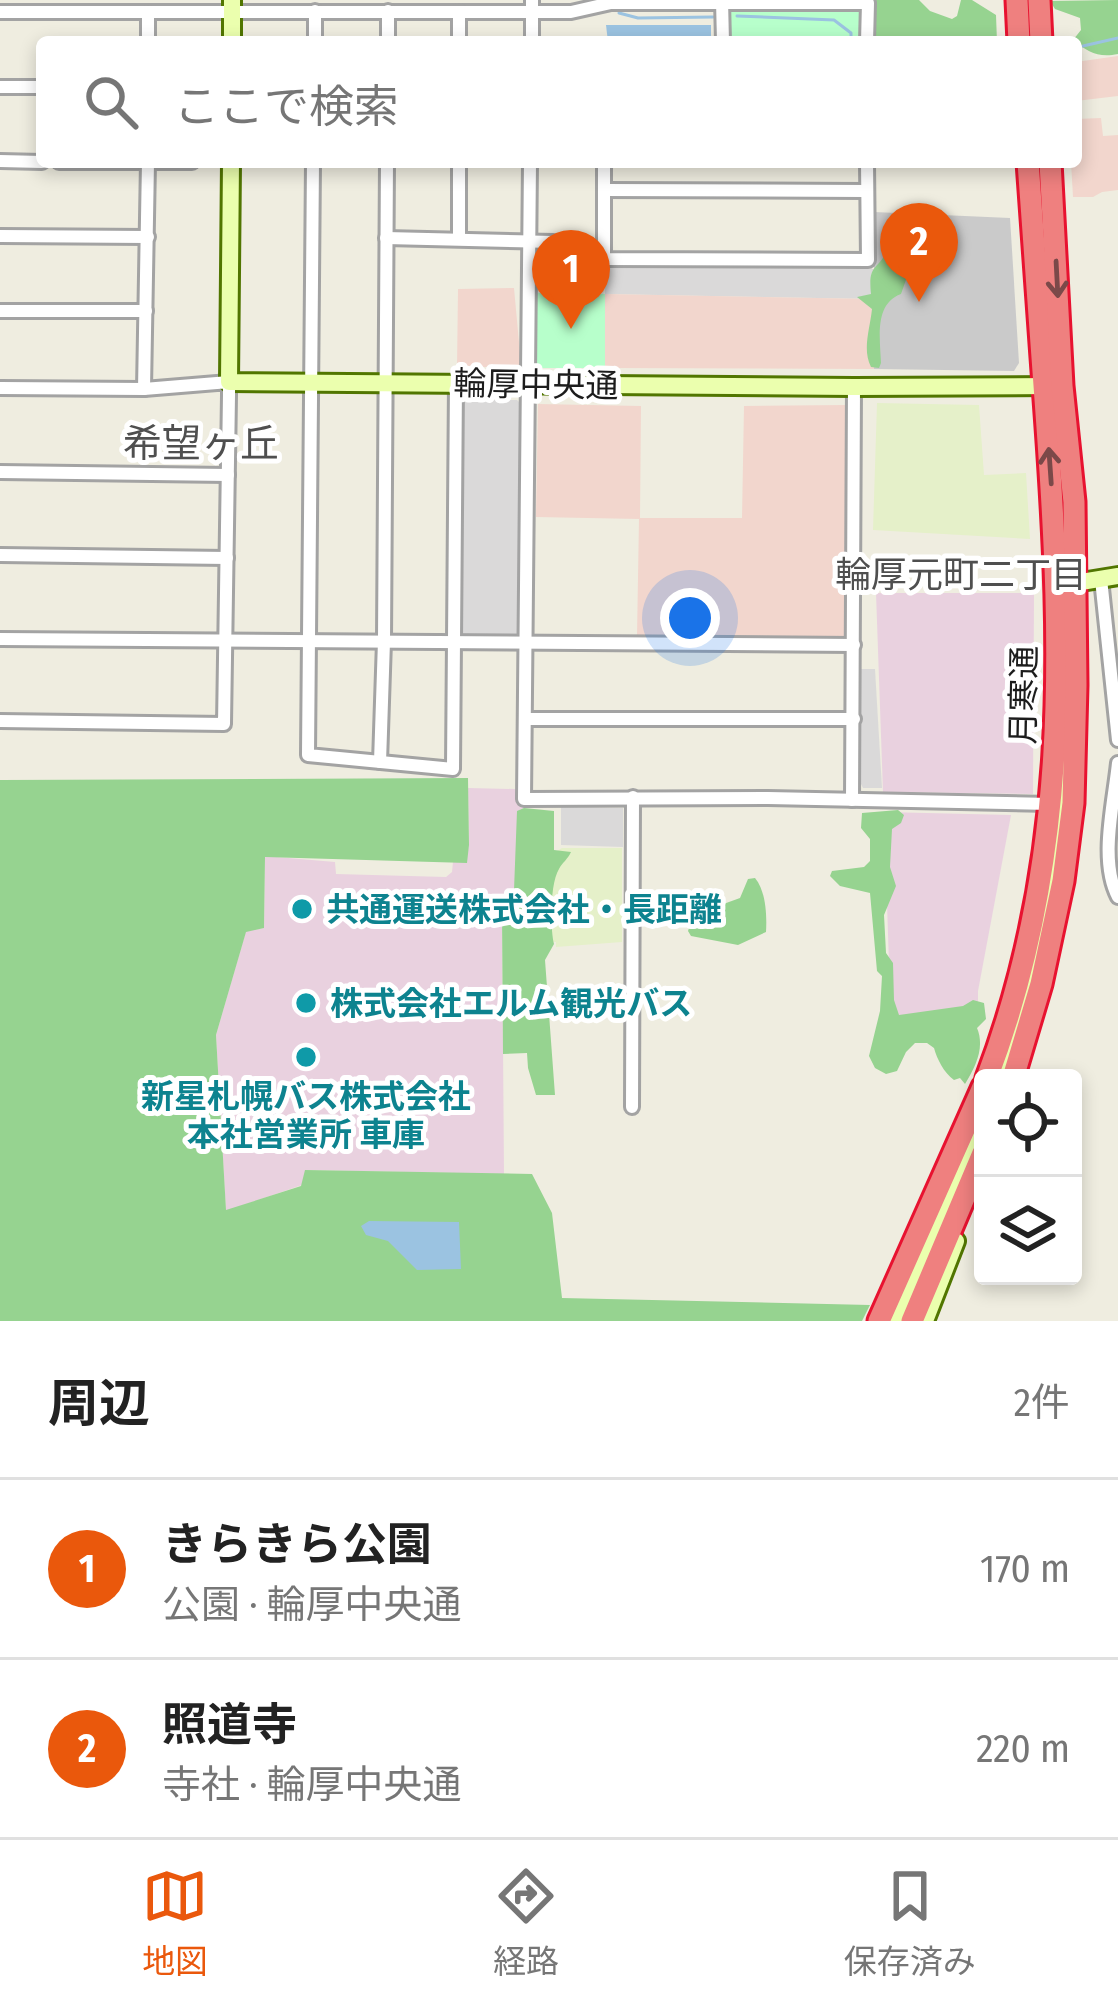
<!DOCTYPE html>
<html lang="ja">
<meta charset="utf-8">
<style>
:root{--surface:#fff;--page:#f2f2f2;--text:#222;--muted:#767676;--line:#e0e0e0;--accent:#ea580c}
body{margin:0;font-family:"Fira Sans Condensed","Noto Sans JP",sans-serif;background:var(--page);color:var(--text)}
.controls{position:absolute;right:36px;bottom:36px;display:grid;overflow:hidden;border-radius:12px;box-shadow:0 6px 18px #0003}
.controls button{width:108px;height:108px;display:grid;place-items:center;padding:0;border:0;border-bottom:3px solid var(--line);background:var(--surface);color:var(--text);font:60px sans-serif}
.you{position:absolute;left:690px;top:618px;width:42px;height:42px;margin:-30px;border:9px solid #fff;border-radius:50%;background:#1a73e8;box-shadow:0 0 0 18px #1a73e833}
.badge{display:grid;place-items:center;width:78px;height:78px;border-radius:50%;background:var(--accent);color:#fff;font-size:39px;font-weight:700}
.pin{position:absolute;translate:-50% -99px;filter:drop-shadow(0 3px 6px #0008)}
.pin::after{content:'';position:absolute;top:63px;width:42px;height:36px;background:inherit;clip-path:polygon(0 0,100% 0,50% 100%)}
.list{margin:0;padding:0;list-style:none}
h2{display:flex;justify-content:space-between;align-items:center;height:156px;margin:0;padding:0 48px;font-size:51px}
h2 small{font-size:39px;font-weight:400;color:var(--muted)}
.list li{display:grid;grid-template-columns:78px 1fr auto;gap:36px;align-items:center;box-sizing:border-box;height:180px;padding:0 48px;border-top:3px solid var(--line)}
.list b{display:block;font-size:45px;white-space:nowrap}
.list p{margin:0;font-size:39px;white-space:nowrap;color:var(--muted)}
.list em{font-size:39px;font-style:normal;color:var(--muted)}
.icon{flex:none;width:66px;height:66px;fill:none;stroke:currentColor;stroke-width:2;stroke-linecap:round;stroke-linejoin:round}
.map{position:relative;flex:none;width:1118px;height:1321px;overflow:hidden}
.search{position:absolute;background:var(--surface);box-shadow:0 6px 18px #0003;left:36px;right:36px;top:36px;height:132px;display:flex;align-items:center;gap:30px;box-sizing:border-box;padding:0 42px;border-radius:12px;color:var(--muted);font-size:45px}
.sheet{height:516px;background:var(--surface)}
nav{display:flex;justify-content:space-around;align-items:center;box-sizing:border-box;height:168px;border-top:3px solid var(--line);background:var(--surface);font-size:33px;color:var(--muted)}
nav a{display:grid;justify-items:center;gap:6px}
nav .on{color:var(--accent)}
.map>svg:first-child{display:block}
.residential{fill:#dad9d9}
.commercial{fill:#f2d6cd}
.industrial{fill:#e9d1df}
.religious{fill:#cacaca}
.farmland{fill:#e5f0c9}
.forest{fill:#96d390}
.park{fill:#b7ffcb}
.water{fill:#9bc3e1}
.lines{fill:none;stroke-linecap:round;stroke-linejoin:round}
.stream{stroke:#9bc3e1;stroke-width:3}
.street-casing{stroke:#a3a3a3;stroke-width:18}
.secondary-casing{stroke:#517600;stroke-width:22}
.highway-casing{stroke:#e81230;stroke-width:27}
.street{stroke:#fff;stroke-width:12}
.secondary{stroke:#ebffae;stroke-width:16}
.highway{stroke:#ef807f;stroke-width:21}
.oneway{stroke:#7b4949}
.culture-dot{fill:#0f9aa8;stroke:#fff;stroke-width:4.5}
.labels{text-anchor:middle;stroke-width:10;stroke-linejoin:round;paint-order:stroke}
.street-label{font-size:33px;fill:#1c1c1c;stroke:#fff}
.culture-label{font-size:33px;font-weight:bold;fill:#0d838f;stroke:#fff;text-anchor:start}
.neighbourhood-label{font-size:36px;fill:#4f4f4f;stroke:#fff}
.quarter-label{font-size:39px;fill:#4f4f4f;stroke:#fff}
</style>
<div class="map">
<svg width="1118" height="1321" viewBox="0 0 1118 1321">
<rect width="100%" height="100%" fill="#efede0"/>
<!-- residential -->
<g class="residential">
<path d="M593,266L874,269V299L605,294V288H591Z"/>
<path d="M467,400H517L521,404L519,631L516,635L462,634L463,404Z"/>
<path d="M861,669H875L882,788H863L861,784Z"/>
<path d="M561,807L623,808V847L561,845Z"/>
</g>
<!-- commercial -->
<g class="commercial">
<path d="M1118,56V96L1076,101V62Z"/>
<path d="M1101,118L1103,136L1118,135V190L1102,192L1093,197H1073L1071,162H1076V119Z"/>
<path d="M514,288L521,364L518,367H457L458,289Z"/>
<path d="M605,294L874,299V369L605,368Z"/>
<path d="M538,404L641,406L640,518H742L744,406L847,405L844,638L637,636L639,519L536,517Z"/>
</g>
<!-- industrial -->
<g class="industrial">
<path d="M876,593H1034L1033,794L883,792Z"/>
<path d="M468,788L515,789L524,808L517,812V869L514,890L502,915L504,1174L306,1170L302,1185L226,1211L216,1035L246,931L264,928L265,856L335,862L336,874L446,877L452,872L453,862H466L469,845Z"/>
<path d="M884,812L1011,815L978,991V1015L891,1025Z"/>
</g>
<!-- religious -->
<path class="religious" d="M874,212L1010,218L1019,363L1014,371L874,369Z"/>
<!-- farmland -->
<g class="farmland">
<path d="M877,403L979,405L984,475L1026,473L1030,539L873,530Z"/>
<path d="M562,848H622V942L556,947V942H552L550,855Z"/>
</g>
<!-- forest -->
<g class="forest">
<path d="M863,0H919L930,11L952,19L957,16L961,0H972L996,15L997,42H875L874,12L871,2Z"/>
<path d="M1118,0V54C1098,58 1088,52 1073,40L1081,30L1080,18L1055,9L1050,1Z"/>
<path d="M893,248L907,251L908,274L901,294C874,304 880,338 881,363L879,368L871,367C862,349 870,329 872,309L857,297L871,294C868,264 876,272 888,250Z"/>
<path d="M468,778L469,845L467,863L265,857L264,928L246,932L216,1035L226,1210L301,1186L305,1170L532,1174L552,1213L562,1298L870,1305L862,1321H0V780Z"/>
<path d="M524,808L554,811V850L571,852C568,859 562,863 559,869C550,883 550,928 554,944L545,960L555,1095H536L528,1068L527,1053L503,1054L502,914L514,890L517,811Z"/>
<path d="M898,810L904,815L901,823L892,829L890,867L896,886L884,915L886,953L893,963L894,1000L899,1015L963,1006L973,1000L984,1003L986,1019L977,1028C985,1047 976,1066 965,1084L960,1078L954,1080C944,1073 937,1059 934,1048L927,1043H915L906,1052L897,1071L886,1074L875,1068L869,1056L880,1011L882,976L877,971L870,893L840,886L830,876L832,871L864,867L870,861V839L861,828L862,813Z"/>
<path d="M755,878C766,891 767,916 766,932L738,945L691,936L688,931L693,915L740,898L748,879Z"/>
</g>
<!-- park -->
<g class="park">
<path d="M722,1L868,3L867,42H722Z"/>
<path d="M537,293L605,294V368H540L536,364Z"/>
</g>
<!-- water -->
<g class="water">
<path d="M606,25H711V42H608Z"/>
<path d="M369,1221L459,1222L461,1269L417,1270L388,1241L366,1235L361,1226Z"/>
</g>
<g class="lines">
<!-- stream -->
<g class="stream">
<path d="M619,13L638,18L713,17"/>
<path d="M737,16L834,20L851,33V42"/>
<path d="M1083,46L1118,38"/>
</g>
<!-- street casing -->
<g class="street-casing">
<g id="street">
<path d="M722,0L723,42"/>
<path d="M0,12H571L611,3H868L867,42"/>
<path d="M459,12V42"/>
<path d="M148,42V14"/>
<path d="M315,42V11"/>
<path d="M388,42V11"/>
<path d="M532,42V0"/>
<path d="M0,87H42"/>
<path d="M0,161L42,162"/>
<path d="M59,162H192"/>
<path d="M313,162L308,755L453,769L456,383"/>
<path d="M459,162V238"/>
<path d="M530,162L524,799L768,798L1050,804"/>
<path d="M604,190L867,191"/>
<path d="M0,236L148,237"/>
<path d="M386,238L553,242L584,257L604,259L868,260L867,162"/>
<path d="M604,259V162"/>
<path d="M0,311H146"/>
<path d="M0,388L144,389L229,382V395L224,724L0,721"/>
<path d="M144,389L148,162"/>
<path d="M0,472L228,475"/>
<path d="M0,555L227,558"/>
<path d="M1101,579L1118,740"/>
<path d="M0,639L854,645"/>
<path d="M525,719H854"/>
<path d="M380,762L384,641L387,162"/>
<path d="M1118,763C1114,803 1099,861 1118,897"/>
<path d="M852,800L854,387"/>
<path d="M632,1107L633,797"/>
</g>
</g>
<!-- secondary casing -->
<g class="secondary-casing">
<g id="secondary">
<path d="M232,42V0"/>
<path d="M231,162L229,382L854,387L1055,386"/>
<path d="M1075,583L1118,576"/>
<path d="M998,1077C1034,976 1057,870 1063,763"/>
<path d="M896,1321L983,1117"/>
<path d="M925,1321L956,1241"/>
</g>
</g>
<!-- highway casing -->
<g class="highway-casing">
<g id="highway">
<path d="M1017,0L1019,42"/>
<path d="M1039,0L1041,42"/>
<path d="M987,1078C1069,862 1063,653 1047,427C1041,339 1034,250 1028,162"/>
<path d="M1013,1078L1041,984L1063,881L1073,803L1076,685L1074,502L1062,386L1050,162"/>
<path d="M879,1321L983,1087"/>
<path d="M912,1321L983,1153"/>
</g>
</g>
<!-- street -->
<use href="#street" class="street"/>
<!-- secondary -->
<use href="#secondary" class="secondary"/>
<!-- highway -->
<use href="#highway" class="highway"/>
</g>
<!-- one-way arrows -->
<defs><path id="oneway-shaft" d="M-6 0H5M1.5-3L5.5 0L1.5 3" fill="none" stroke-width="1.6" stroke-linecap="round" stroke-linejoin="round" transform="scale(3)"/></defs>
<g class="oneway">
<use href="#oneway-shaft" transform="translate(1057 279) rotate(87)"/>
<use href="#oneway-shaft" transform="translate(1050 466) rotate(-94)"/>
</g>
<!-- markers -->
<g class="culture-dot">
<circle cx="302" cy="909" r="12"/>
<circle cx="306" cy="1003" r="12"/>
<circle cx="306" cy="1057" r="12"/>
</g>
<g class="labels">
<!-- street labels -->
<g class="street-label">
<text transform="translate(536 384) rotate(1)" y="12">輪厚中央通</text>
<text transform="translate(1023 695) rotate(-89)" y="12">月寒通</text>
</g>
<!-- culture labels -->
<g class="culture-label">
<text x="326" y="921">共通運送株式会社・長距離</text>
<text x="330" y="1015">株式会社エルム観光バス</text>
<text x="306" y="1108" text-anchor="middle">新星札幌バス株式会社<tspan x="306" dy="38">本社営業所 車庫</tspan></text>
</g>
<!-- neighbourhood labels -->
<g class="neighbourhood-label">
<text x="961" y="587">輪厚元町二丁目</text>
</g>
<!-- quarter labels -->
<g class="quarter-label">
<text x="201" y="457">希望ヶ丘</text>
</g>
</g>
</svg>
<div class="controls">
<button><svg class="icon" aria-label="locate" viewBox="0 0 24 24"><circle cx="12" cy="12" r="6"/><path d="M12 2v4M12 18v4M2 12h4M18 12h4"/></svg></button>
<button><svg class="icon" aria-label="layers" viewBox="0 0 24 24"><path d="M12 4l9 5-9 5-9-5zM3 14l9 5 9-5"/></svg></button>
</div>
<div class="you"></div>
<div class="pin badge" style="left:571px;top:329px">1</div>
<div class="pin badge" style="left:919px;top:302px">2</div>
<div class="search"><svg class="icon" aria-label="search" viewBox="0 0 24 24"><circle cx="10" cy="10" r="6"/><path d="M15 15l6 6"/></svg>ここで検索</div>
</div>
<section class="sheet">
<h2>周辺<small>2件</small></h2>
<ul class="list">
<li><span class="badge">1</span><div><b>きらきら公園</b><p>公園 · 輪厚中央通</p></div><em>170 m</em></li>
<li><span class="badge">2</span><div><b>照道寺</b><p>寺社 · 輪厚中央通</p></div><em>220 m</em></li>
</ul>
</section>
<nav>
<a class="on"><svg class="icon" aria-label="map" viewBox="0 0 24 24"><path d="M3 6l6-2 6 2 6-2v14l-6 2-6-2-6 2zM9 4v14M15 6v14"/></svg>地図</a>
<a><svg class="icon" aria-label="directions" viewBox="0 0 24 24"><path d="M12 3l9 9-9 9-9-9zM9 14v-3h6M13 9l2 2-2 2"/></svg>経路</a>
<a><svg class="icon" aria-label="saved" viewBox="0 0 24 24"><path d="M7 4h10v16l-5-4-5 4z"/></svg>保存済み</a>
</nav>
